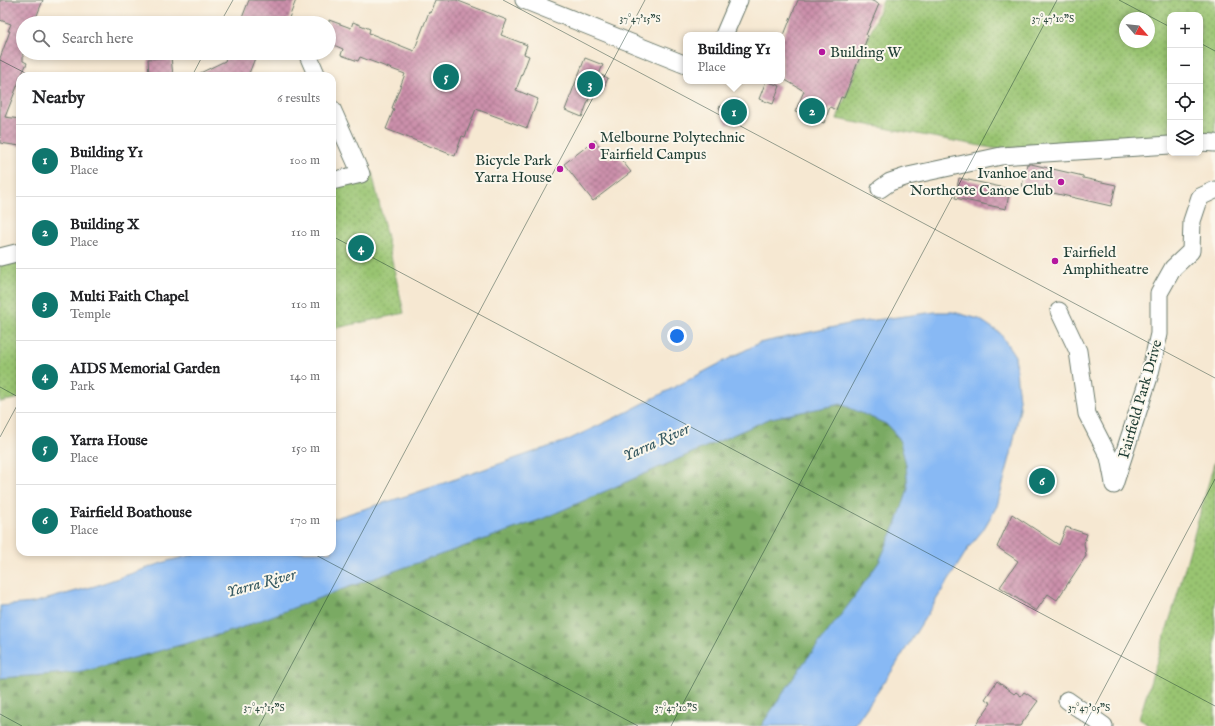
<!DOCTYPE html>
<meta charset="utf-8">
<style>
:root{--surface:#fff;--page:#f6f6f6;--text:#202124;--muted:#757577;--line:#e0e0e0;--accent:#0f766e}
body{margin:0;font-family:"IM FELL English",serif;background:var(--page);color:var(--text)}
.controls{position:absolute;right:12px;top:12px;display:grid;overflow:hidden;border-radius:8px;box-shadow:0 2px 6px #0003}
.controls button{width:36px;height:36px;display:grid;place-items:center;padding:0;border:0;border-bottom:1px solid var(--line);background:var(--surface);color:var(--text);font:20px sans-serif}
.compass{position:absolute;left:1119px;top:12px;width:36px;height:36px;border-radius:50%;background:var(--surface);box-shadow:0 2px 6px #0003;rotate:118deg}
.you{position:absolute;left:677px;top:336px;width:14px;height:14px;margin:-10px;border:3px solid #fff;border-radius:50%;background:#1a73e8;box-shadow:0 0 0 6px #1a73e833}
.badge{display:grid;place-items:center;width:26px;height:26px;border-radius:50%;background:var(--accent);color:#fff;font-size:13px;font-weight:700}
.pin{position:absolute;translate:-50% -50%;border:2px solid #fff;box-shadow:0 1px 4px #0006}
.popup{position:absolute;left:683px;top:32px;width:102px;height:52px;box-sizing:border-box;display:grid;place-content:center;border-radius:8px;background:var(--surface);filter:drop-shadow(0 1px 3px #0005);font-size:13px;white-space:nowrap;color:var(--muted)}
.popup b{font-size:15px;color:var(--text)}
.popup::after{content:'';position:absolute;left:50%;top:100%;margin-left:-8px;border:8px solid transparent;border-top-color:var(--surface)}
.list{margin:0;padding:0;list-style:none}
h2{display:flex;justify-content:space-between;align-items:center;height:52px;margin:0;padding:0 16px;font-size:17px}
h2 small{font-size:13px;font-weight:400;color:var(--muted)}
.list li{display:grid;grid-template-columns:26px 1fr auto;gap:12px;align-items:center;box-sizing:border-box;height:72px;padding:0 16px;border-top:1px solid var(--line)}
.list b{display:block;font-size:15px;white-space:nowrap}
.list p{margin:0;font-size:13px;white-space:nowrap;color:var(--muted)}
.list em{font-size:13px;font-style:normal;color:var(--muted)}
.icon{flex:none;width:22px;height:22px;fill:none;stroke:currentColor;stroke-width:2;stroke-linecap:round;stroke-linejoin:round}
.map{position:relative;flex:none;width:1215px;height:726px;overflow:hidden}
.search{position:absolute;background:var(--surface);box-shadow:0 2px 6px #0003;left:16px;top:16px;width:320px;height:44px;display:flex;align-items:center;gap:10px;box-sizing:border-box;padding:0 14px;border-radius:22px;color:var(--muted);font-size:15px}
.panel{position:absolute;background:var(--surface);box-shadow:0 2px 6px #0003;left:16px;top:72px;width:320px;height:484px;border-radius:12px}
.map>svg:first-child{display:block}
.grass{fill:url(#grass-dots);stroke:#5c8052;fill-rule:evenodd}
.forest{fill:url(#forest-firs);stroke:#4c744c}
.water{fill:#88b9f4;stroke:#547b94}
.building{fill:url(#building-cross-hatch)}
.lines{fill:none;stroke-linecap:round;stroke-linejoin:round}
.minor-casing{stroke:#6a796b;stroke-width:19}
.minor{stroke:#fff;stroke-width:17}
.ticks{fill:none;stroke:#1f3d34;stroke-width:1;stroke-opacity:0.45}
.poi-dot{fill:#b5179e;stroke:#fbf7ec;stroke-width:1.5}
.labels{text-anchor:middle;stroke-width:4;stroke-linejoin:round;paint-order:stroke}
.poi-label{font-size:15px;fill:#1f3d34;stroke:#fbf7ec;text-anchor:start}
.street-label{font-size:15px;fill:#1f3d34;stroke:#fbf7ec}
.water-label{font-size:16px;font-style:italic;fill:#395c64;stroke:#fbf7ec}
.ticks-label{font-size:10px;text-anchor:middle;fill:#1f3d34;stroke:#fbf7ec;stroke-width:4;stroke-linejoin:round;paint-order:stroke}
</style>
<div class="map">
<svg width="1215" height="726" viewBox="0 0 1215 726">
<defs>
<pattern id="grass-dots" width="8" height="8" patternUnits="userSpaceOnUse"><rect width="8" height="8" fill="#99c471"/><path d="M2 2h.1M6 6h.1" fill="none" stroke="#7ca05e" stroke-width="1.8" stroke-linecap="round"/></pattern>
<pattern id="forest-firs" width="22" height="20" patternUnits="userSpaceOnUse"><rect width="22" height="20" fill="#7aaa63"/><path d="M5 1l3.5 6h-7zM16 11l3.5 6h-7z" fill="#638c52"/></pattern>
<pattern id="building-cross-hatch" width="8" height="8" patternUnits="userSpaceOnUse"><rect width="8" height="8" fill="#cc90ab"/><path d="M0 0l8 8M0 8l8-8" fill="none" stroke="#a5778c"/></pattern>
</defs>
<rect width="100%" height="100%" fill="#fbf7ec"/>
<filter id="ink" filterUnits="userSpaceOnUse"><feTurbulence type="fractalNoise" baseFrequency=".025" numOctaves="2"/><feDisplacementMap in="SourceGraphic" scale="8" xChannelSelector="R" yChannelSelector="G"/><feConvolveMatrix kernelMatrix="1 2 1 2 8 2 1 2 1" color-interpolation-filters="sRGB"/></filter>
<filter id="wash" filterUnits="userSpaceOnUse"><feTurbulence type="fractalNoise" baseFrequency=".012" numOctaves="4" result="noise"/><feDisplacementMap in="SourceGraphic" scale="16" xChannelSelector="R" yChannelSelector="G"/><feGaussianBlur stdDeviation="0.9" result="paint"/><feColorMatrix in="noise" values="0 0 0 0 0 0 0 0 0 0 0 0 0 0 0 0 0 1.4 0 .05"/><feComposite in="paint" operator="in"/></filter>
<g filter="url(#wash)">
<rect width="100%" height="100%" fill="#f6e8d2"/>
<!-- grass -->
<g class="grass">
<path d="M883,0H1215V149L1200,136V15H1170V138L997,149L837,119ZM1125,18H1149V42H1125Z"/>
<path d="M372,172L404,313L332,329V182Z"/>
<path d="M20,255V398L0,402V260Z"/>
<path d="M1215,460V726H1150L1139,719L1177,596Z"/>
</g>
<!-- forest -->
<path class="forest" d="M841,404L886,424L899,438L906,464L908,489L897,522L879,562L850,603L803,664L761,726H0V678L82,672L235,630L340,590L542,519L771,418Z"/>
<!-- water -->
<path class="water" d="M935,312H953L979,319L1000,333L1015,356L1017,381L1020,408L1011,454L997,506L983,530L969,547L892,671L854,726H761L803,664L850,603L879,562L897,522L908,489L906,464L899,438L886,424L841,404L771,418L542,519L340,590L235,630L82,672L0,678V606L33,603L95,586L168,561L203,552H332V519L409,495L566,441L625,413L759,343L853,323Z"/>
<g id="blocks">
<!-- building -->
<g class="building">
<path d="M0,0H43L34,23H23V61L27,63L21,76H20V79L5,117L20,119V146L0,143V58L10,31H8L11,24L0,20Z"/>
<path d="M249,0H296L287,23H240Z"/>
<path d="M436,0H456L507,20L501,35L527,45L524,54L529,56L516,90L538,99L527,128L476,109L465,137L462,136L455,156L386,129L394,109L392,108L405,74L360,57L358,61L341,55L343,49L329,43V20L351,28L353,22L370,29L369,33L414,51L429,12L431,13Z"/>
<path d="M798,0H870L879,4L866,35L868,36L844,98L841,97L836,110L830,107L824,123L795,112L804,91L782,78V40Z"/>
<path d="M228,53H257L248,76H194L225,61Z"/>
<path d="M171,57L173,76H149L148,59Z"/>
<path d="M585,58L603,65L599,74L608,78L601,95L592,91L582,117L565,110Z"/>
<path d="M766,81L780,86L773,104L759,99Z"/>
<path d="M738,99L745,117L727,125L719,107Z"/>
<path d="M595,140L609,159L616,153L631,172L593,201L564,164Z"/>
<path d="M1027,164H1031L1083,176V178L1116,185L1111,206L1022,186Z"/>
<path d="M959,178L1010,189L1006,209L955,198Z"/>
<path d="M1012,514L1059,545L1066,527L1087,534L1084,543L1086,556L1057,600L1048,594L1036,611L1000,587L1018,561L997,547Z"/>
<path d="M997,681L1014,694L1016,692L1021,696L1024,692L1038,701L1020,726H975L991,703L985,699Z"/>
</g>
</g>
</g>
<g filter="url(#ink)">
<use href="#blocks" fill-opacity="0" stroke="#6a796b" stroke-width="1"/>
<g class="lines">
<!-- minor casing -->
<g class="minor-casing">
<g id="minor">
<path d="M524,0L686,65"/>
<path d="M724,35L739,0"/>
<path d="M307,53L317,76"/>
<path d="M332,109L361,174L332,181"/>
<path d="M1200,142L1215,143"/>
<path d="M880,189L890,182L908,176L1001,156L1170,145"/>
<path d="M0,257L20,252"/>
<path d="M1059,311L1078,351L1087,414L1109,457L1114,483"/>
<path d="M1114,485L1149,377L1159,334V293L1173,268L1191,251L1192,221L1200,197L1215,190"/>
<path d="M1067,700L1104,726"/>
</g>
</g>
<!-- minor -->
<use href="#minor" class="minor"/>
</g>
</g>
<!-- ticks -->
<path class="ticks" d="M503,0L1215,378M1119,0L1170,27M220,23L233,0M1200,43L1215,51M0,60L31,76M192,76L204,53M332,236L1215,706M0,387L20,398M0,437L20,400M310,552L638,726M0,714L22,726M259,726L645,0M671,726L1057,0M1084,726L1215,479"/>
<!-- markers -->
<g class="poi-dot">
<circle cx="822" cy="52" r="4"/>
<circle cx="592" cy="146" r="4"/>
<circle cx="560" cy="169" r="4"/>
<circle cx="1061" cy="182" r="4"/>
<circle cx="1055" cy="261" r="4"/>
</g>
<g class="labels">
<!-- poi labels -->
<g class="poi-label">
<text x="830" y="57">Building W</text>
<text x="600" y="142">Melbourne Polytechnic<tspan x="600" dy="17">Fairfield Campus</tspan></text>
<text x="552" y="165" text-anchor="end">Bicycle Park<tspan x="552" dy="17">Yarra House</tspan></text>
<text x="1053" y="178" text-anchor="end">Ivanhoe and<tspan x="1053" dy="17">Northcote Canoe Club</tspan></text>
<text x="1063" y="257">Fairfield<tspan x="1063" dy="17">Amphitheatre</tspan></text>
</g>
<!-- street labels -->
<g class="street-label">
<text transform="translate(1140 399) rotate(-74)" y="5">Fairfield Park Drive</text>
</g>
<!-- water labels -->
<g class="water-label">
<text transform="translate(656 441) rotate(-24)" y="6">Yarra River</text>
<text transform="translate(261 582) rotate(-15)" y="6">Yarra River</text>
</g>
</g>
<g class="ticks-label">
<text x="640" y="22">37°47'15"S</text>
<text x="1053" y="22">37°47'10"S</text>
<text x="264" y="711">37°47'15"S</text>
<text x="676" y="711">37°47'10"S</text>
<text x="1089" y="711">37°47'05"S</text>
</g>
</svg>
<div class="controls">
<button>+</button>
<button>−</button>
<button><svg class="icon" aria-label="locate" viewBox="0 0 24 24"><circle cx="12" cy="12" r="6"/><path d="M12 2v4M12 18v4M2 12h4M18 12h4"/></svg></button>
<button><svg class="icon" aria-label="layers" viewBox="0 0 24 24"><path d="M12 4l9 5-9 5-9-5zM3 14l9 5 9-5"/></svg></button>
</div>
<svg class="compass" viewBox="-18 -18 36 36"><path d="M0-13l5 13h-10z" fill="#e53935"/><path d="M0 13l5-13h-10z" fill="#757577"/></svg>
<div class="you"></div>
<div class="pin badge" style="left:734px;top:112px">1</div>
<div class="popup"><b>Building Y1</b>Place</div>
<div class="pin badge" style="left:812px;top:111px">2</div>
<div class="pin badge" style="left:590px;top:84px">3</div>
<div class="pin badge" style="left:361px;top:248px">4</div>
<div class="pin badge" style="left:446px;top:77px">5</div>
<div class="pin badge" style="left:1042px;top:481px">6</div>
<div class="search"><svg class="icon" aria-label="search" viewBox="0 0 24 24"><circle cx="10" cy="10" r="6"/><path d="M15 15l6 6"/></svg>Search here</div>
<section class="panel">
<h2>Nearby<small>6 results</small></h2>
<ul class="list">
<li><span class="badge">1</span><div><b>Building Y1</b><p>Place</p></div><em>100 m</em></li>
<li><span class="badge">2</span><div><b>Building X</b><p>Place</p></div><em>110 m</em></li>
<li><span class="badge">3</span><div><b>Multi Faith Chapel</b><p>Temple</p></div><em>110 m</em></li>
<li><span class="badge">4</span><div><b>AIDS Memorial Garden</b><p>Park</p></div><em>140 m</em></li>
<li><span class="badge">5</span><div><b>Yarra House</b><p>Place</p></div><em>150 m</em></li>
<li><span class="badge">6</span><div><b>Fairfield Boathouse</b><p>Place</p></div><em>170 m</em></li>
</ul>
</section>
</div>
